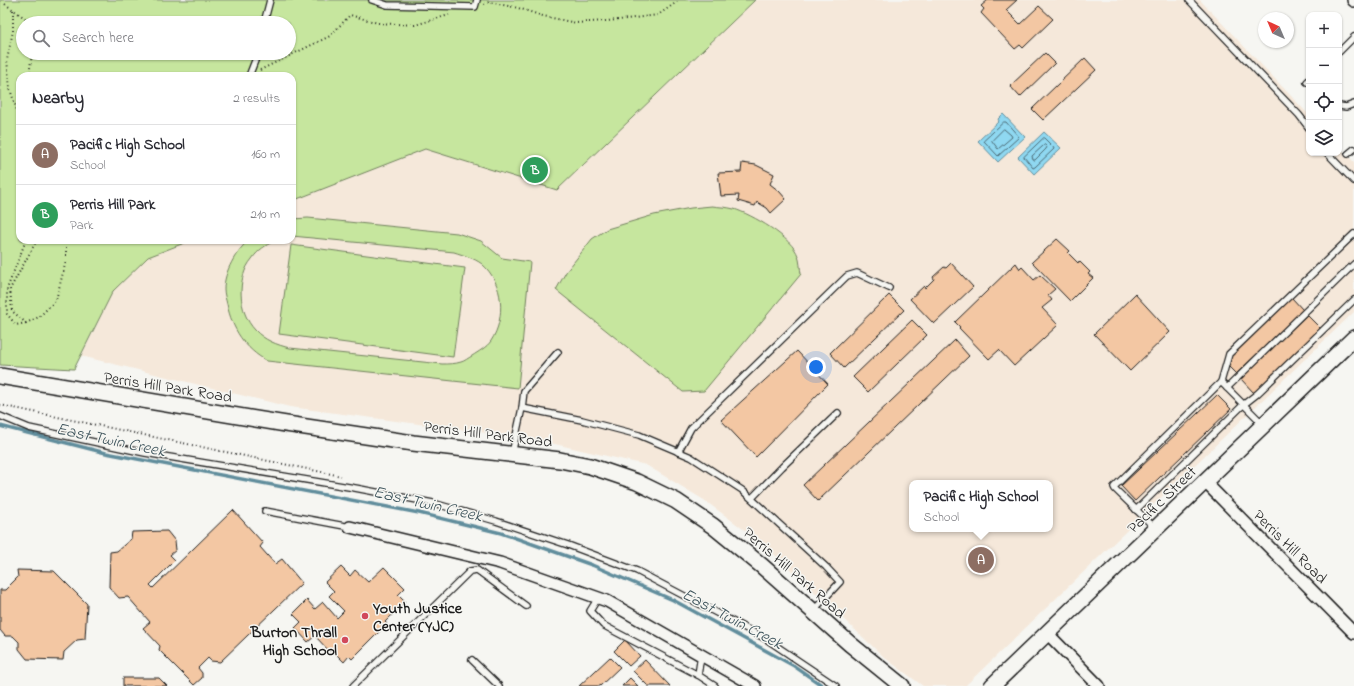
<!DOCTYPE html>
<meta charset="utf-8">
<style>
:root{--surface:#fff;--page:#f2f2f3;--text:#2b2b33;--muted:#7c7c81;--line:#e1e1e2;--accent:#2563eb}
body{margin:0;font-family:"Indie Flower",sans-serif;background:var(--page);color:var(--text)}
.controls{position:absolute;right:12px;top:12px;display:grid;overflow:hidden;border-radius:8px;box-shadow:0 1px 3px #0004}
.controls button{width:36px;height:36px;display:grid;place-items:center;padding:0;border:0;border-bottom:1px solid var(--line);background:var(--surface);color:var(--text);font:20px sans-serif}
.compass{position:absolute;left:1258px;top:12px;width:36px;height:36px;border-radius:50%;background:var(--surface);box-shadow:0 1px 3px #0004;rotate:316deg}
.you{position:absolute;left:816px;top:367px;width:14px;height:14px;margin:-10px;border:3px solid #fff;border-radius:50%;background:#1a73e8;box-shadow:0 0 0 6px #1a73e833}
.badge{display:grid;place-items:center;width:26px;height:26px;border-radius:50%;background:var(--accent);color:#fff;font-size:13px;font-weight:700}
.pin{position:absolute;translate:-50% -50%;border:2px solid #fff;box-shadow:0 1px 4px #0006}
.popup{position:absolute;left:909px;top:480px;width:144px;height:52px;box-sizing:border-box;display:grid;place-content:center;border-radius:8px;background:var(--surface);filter:drop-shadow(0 1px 3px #0005);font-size:13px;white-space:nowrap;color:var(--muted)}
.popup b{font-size:15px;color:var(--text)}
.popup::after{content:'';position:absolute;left:50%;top:100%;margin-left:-8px;border:8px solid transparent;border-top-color:var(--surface)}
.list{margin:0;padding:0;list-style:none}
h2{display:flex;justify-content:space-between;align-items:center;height:52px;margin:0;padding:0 16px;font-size:17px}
h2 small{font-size:13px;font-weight:400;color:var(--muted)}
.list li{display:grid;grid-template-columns:26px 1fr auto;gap:12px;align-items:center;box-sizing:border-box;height:60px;padding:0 16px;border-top:1px solid var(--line)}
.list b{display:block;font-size:15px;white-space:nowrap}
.list p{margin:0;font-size:13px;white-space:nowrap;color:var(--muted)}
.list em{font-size:13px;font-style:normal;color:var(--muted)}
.icon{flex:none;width:22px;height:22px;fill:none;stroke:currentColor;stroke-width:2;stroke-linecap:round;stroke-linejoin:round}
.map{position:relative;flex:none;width:1354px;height:686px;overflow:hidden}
.search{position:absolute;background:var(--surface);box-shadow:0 1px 3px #0004;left:16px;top:16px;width:280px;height:44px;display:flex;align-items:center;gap:10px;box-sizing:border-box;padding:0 14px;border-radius:22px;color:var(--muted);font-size:15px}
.panel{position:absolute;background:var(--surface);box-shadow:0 1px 3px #0004;left:16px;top:72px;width:280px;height:172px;border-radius:12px}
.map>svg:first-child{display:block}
.built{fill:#f5e8da;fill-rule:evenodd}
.green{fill:#c6e69e;stroke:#71815d;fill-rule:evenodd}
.water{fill:#8fd8f1;stroke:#618d9c}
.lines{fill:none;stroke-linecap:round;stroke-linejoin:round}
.shore{stroke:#4a6771;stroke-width:1}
.stream{stroke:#618d9c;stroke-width:3.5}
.building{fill:#f3c7a3;stroke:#1c1c1c}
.lane-casing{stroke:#1c1c1c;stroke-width:8}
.street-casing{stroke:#1c1c1c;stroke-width:14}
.secondary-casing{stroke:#1c1c1c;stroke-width:18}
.path{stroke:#1c1c1c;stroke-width:2;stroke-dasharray:1 3;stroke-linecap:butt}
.lane{stroke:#f6f6f2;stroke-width:5.5}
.street{stroke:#f6f6f2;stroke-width:11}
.secondary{stroke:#f6f6f2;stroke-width:15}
.poi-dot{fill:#d1495b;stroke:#f6f6f2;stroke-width:1.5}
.labels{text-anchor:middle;stroke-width:3;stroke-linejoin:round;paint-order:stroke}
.street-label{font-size:16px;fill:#1c1c1c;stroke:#f6f6f2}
.poi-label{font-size:16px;font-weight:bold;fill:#1c1c1c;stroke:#f6f6f2;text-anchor:start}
.water-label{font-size:17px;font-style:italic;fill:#3e545c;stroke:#f6f6f2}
</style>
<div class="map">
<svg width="1354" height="686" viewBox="0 0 1354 686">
<rect width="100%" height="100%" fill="#f6f6f2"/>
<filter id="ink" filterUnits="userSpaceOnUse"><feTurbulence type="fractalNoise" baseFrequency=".025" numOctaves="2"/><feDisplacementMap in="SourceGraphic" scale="8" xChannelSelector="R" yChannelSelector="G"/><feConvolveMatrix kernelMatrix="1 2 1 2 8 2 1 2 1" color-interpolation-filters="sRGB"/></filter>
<g filter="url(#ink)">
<!-- built -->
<path class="built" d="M755,0H1200L1309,115V153H1339V147L1354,162V312L965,686H923L885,658L762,543L704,500L646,465L533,439L290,407L81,356L113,291L148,257L192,240H292V201L425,149L557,190ZM912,483H1050V529H912Z"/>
<!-- green -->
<g class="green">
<path d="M0,0H755L557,190L425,149L292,201V76H20V240H192L148,257L113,291L74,369L0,365ZM23,23H289V53H23Z"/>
<path d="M712,206C719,207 727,207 734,209C751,214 793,238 798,256C800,261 800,268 801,274L704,391L683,392L556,290L566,272L592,239L607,229L654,215L691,208Z"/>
<path d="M308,218L457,233L481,241L502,258L530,262L518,388L267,361C245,349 232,329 227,304C226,300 224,294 224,289C224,272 236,251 249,240H276C266,245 258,250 252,259C236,278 238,312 255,330C264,340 277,345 290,348L442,364C448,364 455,364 461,362C465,361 468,358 472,356C478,352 487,347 491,341C506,318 504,283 482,264C474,258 463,255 454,252L292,236V219Z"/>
<path d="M291,245L465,268L453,357L279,334Z"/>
</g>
<!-- water -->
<g class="water">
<path d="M1003,114L1025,137L998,162L978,141L999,121L998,119Z"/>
<path d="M1044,132L1061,148L1034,174L1018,157Z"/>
</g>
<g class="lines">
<!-- shore -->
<g class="shore">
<path d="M1004,122H1006L1019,137L998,156L984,141Z"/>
<path d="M1004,129L1011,135L1012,137L998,149L992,141Z"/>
<path d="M1044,138L1053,147L1054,149L1035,167L1033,168L1024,157Z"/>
<path d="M1045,145L1047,147L1046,149L1035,160H1033L1032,156L1043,146Z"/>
</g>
<!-- stream -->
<path class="stream" d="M0,426L106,453L419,513L501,533L592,565L673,600L794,666L823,686"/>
</g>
<!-- building -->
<g class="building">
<path d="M988,0H1017L1006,10L1020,24L1039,6L1053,19L1023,48L1020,45L1015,49L981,13L984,9L981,6Z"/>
<path d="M1045,53L1055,63L1020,97L1010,86Z"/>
<path d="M1085,58L1096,70L1043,120L1032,109Z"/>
<path d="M742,163L756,165L774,174L770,184L779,191L786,199L771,213L767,208L757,202L755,206L738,201L739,195L721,196L718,173L741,172Z"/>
<path d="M1057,239L1070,251L1068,253L1078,263L1079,261L1090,272L1088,274L1093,278L1070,301L1032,262Z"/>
<path d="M951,263L973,287L934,324L910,299L924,286L925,288L934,279L933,277L944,267L946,268Z"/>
<path d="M1016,263L1020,269L1022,267L1034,280L1040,275L1055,289L1048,295L1052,300L1042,308L1058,325L1014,366L999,350L989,359L959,328L960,327L955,322Z"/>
<path d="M1135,294L1170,332L1130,371L1094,334Z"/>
<path d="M889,295L904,310L844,368L830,353Z"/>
<path d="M1292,298L1303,310L1236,374L1224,362Z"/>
<path d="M1307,315L1321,329L1254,393L1240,378Z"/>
<path d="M912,320L927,335L868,392L853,377Z"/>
<path d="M955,340L969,356L818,501L803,485Z"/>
<path d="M797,351L828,384L756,457L721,420Z"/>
<path d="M1217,395L1231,409L1135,501L1121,486Z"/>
<path d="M233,510L263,543L260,547L275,564L282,559L302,583L220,662L211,661L208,658L198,668L202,673V678L194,685L159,650L160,646L143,628L150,622L128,597L119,598L109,587L110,552L117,551L131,539L132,532L167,531L175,541L176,550L170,555L175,560L150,585L153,588Z"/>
<path d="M341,567L350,576L355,570L368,582L384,567L405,588L398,595L405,602L385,622L387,624L352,659L349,656L344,662L332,650L330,652L315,636L308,642L295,628L301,622L293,614L307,600L315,609L323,602L337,618L344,611L329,596L334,591L325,582Z"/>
<path d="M17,570L54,571L87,604L85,639L77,640L64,652L63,660L27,659L19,649V642L13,636H5L0,630V590H5L18,577Z"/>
<path d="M625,640L640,656L629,666L614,651Z"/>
<path d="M610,657L620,667L600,686H579Z"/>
<path d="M645,660L670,686H648L633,671Z"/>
<path d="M123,678H159L167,686H123Z"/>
<path d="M630,678L638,686H622Z"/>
</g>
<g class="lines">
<!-- lane casing -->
<g class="lane-casing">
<g id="lane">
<path d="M372,0L387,5L475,7L477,0"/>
<path d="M1189,0L1299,115L1309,128"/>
<path d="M264,23L270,0"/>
<path d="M1339,52L1354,37"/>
<path d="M249,76L258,53"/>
<path d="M1307,82L1309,80"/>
<path d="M1339,106L1346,107L1354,104"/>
<path d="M1327,153L1354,181"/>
<path d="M1348,154L1354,149"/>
<path d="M1221,382L1263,424"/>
<path d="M1227,388L1354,264"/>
<path d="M522,408L582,420L639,435L691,457L742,490L826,567L840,582L813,611"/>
<path d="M0,416L29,428L145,453L355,488L433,503L496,521L568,545L637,571L766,639L836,686"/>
<path d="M678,452L691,428L847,276L857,273L889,288"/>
<path d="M512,454L522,408L524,391L558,352"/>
<path d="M752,498L782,467L838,413"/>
<path d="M1136,510L1243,405L1257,394L1354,300"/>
<path d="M265,511L350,527"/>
<path d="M1156,529L1115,489L1114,487L1221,382L1229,354L1354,234"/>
<path d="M598,598L590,611L603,625L614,631L698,675L715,686"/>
<path d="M472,660L499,686"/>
<path d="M698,675L701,655"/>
<path d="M353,686L470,571L477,570L526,606"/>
</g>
</g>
<!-- street casing -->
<g class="street-casing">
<g id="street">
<path d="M1353,0L1354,1"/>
<path d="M1205,482L1354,633"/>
<path d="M350,527L500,563L607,601L755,686"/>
<path d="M1047,633L1099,686"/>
</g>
</g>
<!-- secondary casing -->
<g class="secondary-casing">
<g id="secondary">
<path d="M0,376L286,424L413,443L560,460L590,466L637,482L676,501L713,526L762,566L850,644L902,686"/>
<path d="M992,686L1354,338"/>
</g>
</g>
<!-- path -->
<g class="path">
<path d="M5,4L32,23"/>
<path d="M484,4L489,2L518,8L543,16L576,23L619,20L658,15L680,0"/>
<path d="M13,10V31L7,60L10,89L20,120"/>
<path d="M260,70L330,36L350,15L378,23L415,25L449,15"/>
<path d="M29,76L32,53"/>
<path d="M37,240L10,289L12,311L26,323L39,317L56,300L66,261V240"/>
<path d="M26,323L16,325L7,314V289L26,240"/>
<path d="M0,405L341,476"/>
</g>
<!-- lane -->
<use href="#lane" class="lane"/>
<!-- street -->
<use href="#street" class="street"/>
<!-- secondary -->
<use href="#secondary" class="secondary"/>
</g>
</g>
<!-- markers -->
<g class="poi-dot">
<circle cx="365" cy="616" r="4"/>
<circle cx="345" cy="640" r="4"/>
</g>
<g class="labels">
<!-- street labels -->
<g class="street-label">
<text transform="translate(168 386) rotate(9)" y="6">Perris Hill Park Road</text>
<text transform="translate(488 433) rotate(7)" y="6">Perris Hill Park Road</text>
<text transform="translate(1161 499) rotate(-44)" y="6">Pacific Street</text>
<text transform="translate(1291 546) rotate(45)" y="6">Perris Hill Road</text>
<text transform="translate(795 572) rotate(41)" y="6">Perris Hill Park Road</text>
</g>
<!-- poi labels -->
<g class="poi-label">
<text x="373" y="613">Youth Justice<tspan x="373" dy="18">Center (YJC)</tspan></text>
<text x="337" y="637" text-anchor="end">Burton Thrall<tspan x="337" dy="18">High School</tspan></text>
</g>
<!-- water labels -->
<g class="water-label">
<text transform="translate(111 439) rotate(12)" y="6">East Twin Creek</text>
<text transform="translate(428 503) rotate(13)" y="6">East Twin Creek</text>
<text transform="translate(733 618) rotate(28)" y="6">East Twin Creek</text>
</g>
</g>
</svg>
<div class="controls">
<button>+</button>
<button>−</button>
<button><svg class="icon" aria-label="locate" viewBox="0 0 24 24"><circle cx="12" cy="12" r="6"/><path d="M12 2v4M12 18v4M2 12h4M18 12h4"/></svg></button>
<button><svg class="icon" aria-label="layers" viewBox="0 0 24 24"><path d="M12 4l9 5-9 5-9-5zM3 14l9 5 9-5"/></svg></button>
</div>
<svg class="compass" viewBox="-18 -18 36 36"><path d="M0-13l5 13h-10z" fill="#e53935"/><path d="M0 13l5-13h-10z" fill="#7c7c81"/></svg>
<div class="you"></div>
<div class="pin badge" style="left:981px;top:560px;background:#8d6e63">A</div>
<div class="popup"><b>Pacific High School</b>School</div>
<div class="pin badge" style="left:535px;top:170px;background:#2e9e5b">B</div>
<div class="search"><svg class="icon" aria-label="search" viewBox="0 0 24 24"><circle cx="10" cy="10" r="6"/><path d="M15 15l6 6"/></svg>Search here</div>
<section class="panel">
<h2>Nearby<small>2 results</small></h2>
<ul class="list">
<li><span class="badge" style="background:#8d6e63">A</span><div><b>Pacific High School</b><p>School</p></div><em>160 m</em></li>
<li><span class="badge" style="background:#2e9e5b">B</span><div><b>Perris Hill Park</b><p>Park</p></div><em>210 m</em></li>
</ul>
</section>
</div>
